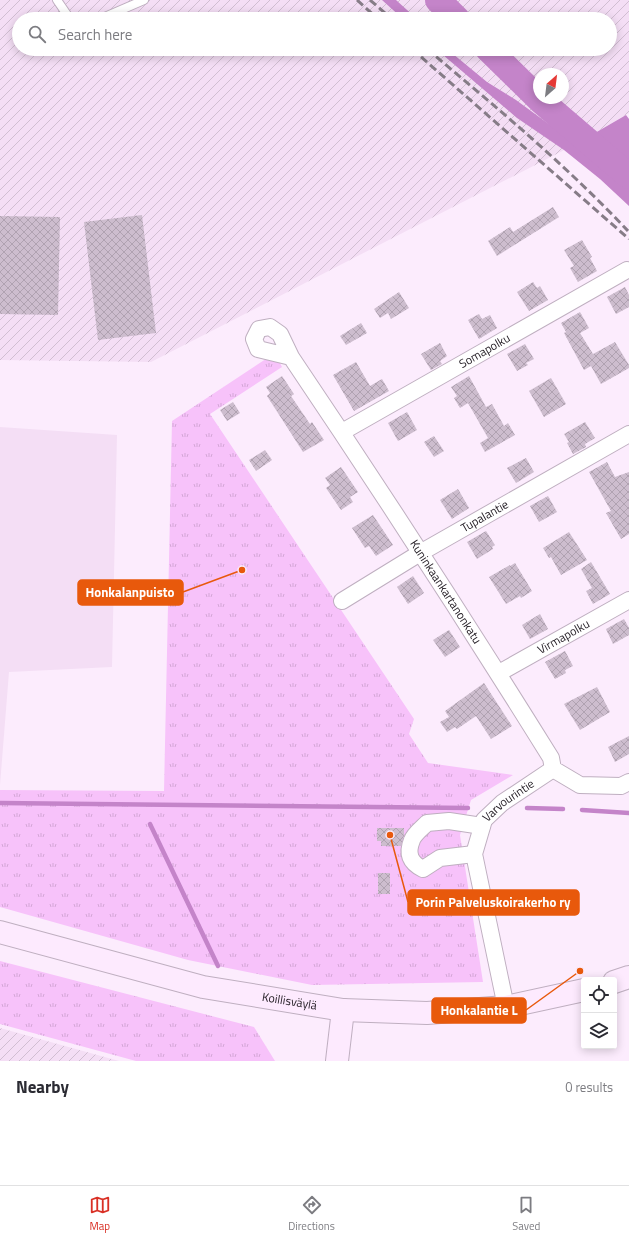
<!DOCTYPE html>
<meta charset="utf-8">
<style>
:root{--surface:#fff;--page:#f7f7f7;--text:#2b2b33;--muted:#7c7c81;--line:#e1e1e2;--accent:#d93025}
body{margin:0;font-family:"Titillium Web",sans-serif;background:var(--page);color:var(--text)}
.controls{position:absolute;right:12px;bottom:12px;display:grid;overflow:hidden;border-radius:4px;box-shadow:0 2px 10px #0003}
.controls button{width:36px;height:36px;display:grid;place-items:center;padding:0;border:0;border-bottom:1px solid var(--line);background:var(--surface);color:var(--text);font:20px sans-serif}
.compass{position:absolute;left:533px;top:68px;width:36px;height:36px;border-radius:50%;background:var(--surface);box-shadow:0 2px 10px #0003;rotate:28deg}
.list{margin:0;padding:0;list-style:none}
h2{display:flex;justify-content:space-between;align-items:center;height:52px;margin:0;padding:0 16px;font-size:17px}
h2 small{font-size:13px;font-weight:400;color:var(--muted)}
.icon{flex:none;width:22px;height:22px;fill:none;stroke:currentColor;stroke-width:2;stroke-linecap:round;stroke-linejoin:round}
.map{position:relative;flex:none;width:629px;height:1061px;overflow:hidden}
.search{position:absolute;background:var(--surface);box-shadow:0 2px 10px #0003;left:12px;right:12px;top:12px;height:44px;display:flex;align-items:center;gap:10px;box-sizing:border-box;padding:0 14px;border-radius:22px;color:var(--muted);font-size:15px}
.sheet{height:124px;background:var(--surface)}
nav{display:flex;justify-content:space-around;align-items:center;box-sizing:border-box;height:56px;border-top:1px solid var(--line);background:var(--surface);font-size:11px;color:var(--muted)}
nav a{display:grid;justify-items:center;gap:2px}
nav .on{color:var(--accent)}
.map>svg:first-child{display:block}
.built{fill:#f4def5}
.industrial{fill:url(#industrial-furrows);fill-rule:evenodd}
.park{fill:url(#park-tufts)}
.water{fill:#c484c9}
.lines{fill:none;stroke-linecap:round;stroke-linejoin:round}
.stream{stroke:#c484c9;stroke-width:4.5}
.river{stroke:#c484c9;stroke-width:26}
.building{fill:url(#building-cross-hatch)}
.lane-casing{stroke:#bfafc0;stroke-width:10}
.street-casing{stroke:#bfafc0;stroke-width:18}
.secondary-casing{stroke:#bfafc0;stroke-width:24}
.lane{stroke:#fff;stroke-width:8}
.street{stroke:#fff;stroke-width:16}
.secondary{stroke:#fdeafe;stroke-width:22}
.rail{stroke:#867c87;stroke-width:3;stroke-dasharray:8 4;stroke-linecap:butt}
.labels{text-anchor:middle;stroke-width:3;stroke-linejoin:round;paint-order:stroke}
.street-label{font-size:12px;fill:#272128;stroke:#fcecfd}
.leader{fill:none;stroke:#e8590c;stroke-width:1.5}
.callout-dot{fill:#e8590c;stroke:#fcecfd;stroke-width:1.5}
.callout{fill:#e8590c;stroke:#e8590c;stroke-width:1.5}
.callout-label{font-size:13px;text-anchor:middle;font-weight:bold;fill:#fff}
</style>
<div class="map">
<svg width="629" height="1061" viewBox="0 0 629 1061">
<defs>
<pattern id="industrial-furrows" width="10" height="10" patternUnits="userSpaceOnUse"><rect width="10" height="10" fill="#f4def5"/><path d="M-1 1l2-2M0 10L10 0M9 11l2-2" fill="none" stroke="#d1bed2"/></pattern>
<pattern id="park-tufts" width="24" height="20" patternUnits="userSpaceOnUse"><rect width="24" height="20" fill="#f7c2fa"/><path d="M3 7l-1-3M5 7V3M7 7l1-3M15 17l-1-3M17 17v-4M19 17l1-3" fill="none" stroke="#d4a6d6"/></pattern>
<pattern id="building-cross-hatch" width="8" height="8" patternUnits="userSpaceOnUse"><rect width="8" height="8" fill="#cdbdce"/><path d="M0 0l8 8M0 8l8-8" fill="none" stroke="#b0a2b1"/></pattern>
</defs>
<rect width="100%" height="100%" fill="#fcecfd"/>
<!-- built -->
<path class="built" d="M0,427L117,435L112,667L9,672L0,785Z"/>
<!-- industrial -->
<g class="industrial">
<path d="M0,0H629V113L576,144L151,362L0,360ZM19,19H610V49H19ZM539,74H563V98H539Z"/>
<path d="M0,1028L119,1061H0Z"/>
</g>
<!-- park -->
<g class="park">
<path d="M275,353L282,367L210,414L414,719L409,734L428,763L513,775L471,800L460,835L483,982L312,985L188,960L0,907V790L164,791L172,421Z"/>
<path d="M0,961L254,1027L275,1061H136L0,1024Z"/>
</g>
<!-- water -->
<g class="water">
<path d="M382,0H396L417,19H403Z"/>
<path d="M436,49H447L487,82L516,100L576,144L626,115L629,119V206L600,179L564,150L517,118Z"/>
</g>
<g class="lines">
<!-- stream -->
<g class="stream">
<path d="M0,803L468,808"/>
<path d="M527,808L563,809"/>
<path d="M582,810L629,813"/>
<path d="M150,824L218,966"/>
</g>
<!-- river -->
<g class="river">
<path d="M438,0L457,19"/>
<path d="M488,49L540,100L629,176"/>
</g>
</g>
<!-- building -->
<g class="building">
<path d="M553,207L559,217L497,256L488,241L510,227L513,232Z"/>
<path d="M142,215L156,333L98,340L84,222Z"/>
<path d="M0,216L60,217L58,315L0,314Z"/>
<path d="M582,240L592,257L590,258L597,271L578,282L570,268L574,266L564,250Z"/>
<path d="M533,282L537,288L540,286L548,300L529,311L517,292Z"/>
<path d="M625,287L629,295V307L616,314L607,297Z"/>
<path d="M399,292L409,308L391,319L388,313L380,318L374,309Z"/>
<path d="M580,312L589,328L580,333L593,354L615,342L629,365V368L601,384L591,366L584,370L564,333L566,332L561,323Z"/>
<path d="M479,314L482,319L490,315L497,328L479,339L468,320Z"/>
<path d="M361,323L367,333L346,345L340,336Z"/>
<path d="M440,343L447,356L440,361L442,364L431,370L421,354Z"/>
<path d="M525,344L534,359L526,363L528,365L517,371L507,354Z"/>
<path d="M356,362L370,386L382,379L389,391L354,411L333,375Z"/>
<path d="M282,376L294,394L291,396L310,424L312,422L324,440L303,452L267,396L270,393L266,387Z"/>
<path d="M469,376L486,407L492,404L504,426L508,423L515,435L485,452L480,443L488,438L468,403L460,408L454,398L457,396L451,387Z"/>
<path d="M551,378L566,404L544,417L529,391Z"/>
<path d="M233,402L240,413L227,421L220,410Z"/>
<path d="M407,412L417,430L398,441L388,423Z"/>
<path d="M585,422L595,438L585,444L586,447L573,454L567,443L569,442L564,434Z"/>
<path d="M434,436L444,451L434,457L424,442Z"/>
<path d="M265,450L272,460L256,471L249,460Z"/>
<path d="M526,458L534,472L516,483L507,468Z"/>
<path d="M607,462L615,477L629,472V534L621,539L606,513L611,511L589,472Z"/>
<path d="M341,467L358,492L350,497L353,502L341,510L326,488L330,485L325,478Z"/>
<path d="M458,489L469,508L452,519L440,500Z"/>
<path d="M548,496L557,512L539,522L530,506Z"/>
<path d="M373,515L393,545L376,556L369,546L365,548L352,528Z"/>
<path d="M486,531L495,545L492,547L493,549L477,559L467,542Z"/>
<path d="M569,532L587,560L561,575L551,557L549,558L543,548Z"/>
<path d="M591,562L610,594L593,604L586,591L592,588L581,569Z"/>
<path d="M515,563L532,591L521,598L520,596L506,604L489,577L510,565V566Z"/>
<path d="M413,576L424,593L408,604L397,587Z"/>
<path d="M540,614L548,629L530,639L522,625Z"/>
<path d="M624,619L629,628V635L613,644L606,629Z"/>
<path d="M449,630L460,647L445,657L433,640Z"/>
<path d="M565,651L573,666L565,670L566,673L555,679L545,662Z"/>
<path d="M484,683L512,726L491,739L476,716L457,729L455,727L447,732L440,722L449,717L445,711Z"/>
<path d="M597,687L610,712L580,730L564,704Z"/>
<path d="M629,736V754L615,762L608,747Z"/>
<path d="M377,828H404V835L401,846H381V841H377Z"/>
<rect x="378" y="873" width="12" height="21"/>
</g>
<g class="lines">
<!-- lane casing -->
<g class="lane-casing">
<g id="lane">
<path d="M57,0L70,19"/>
<path d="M100,19L144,0"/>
</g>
</g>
<!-- street casing -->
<g class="street-casing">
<g id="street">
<path id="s1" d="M291,357L280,334L270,327L259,329L254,339L258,349L291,357C380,489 467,623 551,758L553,769L580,785L621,786L629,782"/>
<path id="s2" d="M342,432L627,270"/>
<path id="s3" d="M342,601L420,553L629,434"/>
<path id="s4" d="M499,673L629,600"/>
<path d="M474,854L440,858L423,869C411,863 406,855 412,840C414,834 422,828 427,823L449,821L482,826"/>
<path id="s5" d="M506,1007L474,854L484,820L502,803L553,769"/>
</g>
</g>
<!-- secondary casing -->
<g class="secondary-casing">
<g id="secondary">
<path id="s6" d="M0,932L203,987L343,1010L427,1013L506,1007L584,990"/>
<path d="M614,982L629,977"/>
<path d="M337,1061L343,1010"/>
</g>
</g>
<!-- lane -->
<use href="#lane" class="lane"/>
<!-- street -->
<use href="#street" class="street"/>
<!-- secondary -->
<use href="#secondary" class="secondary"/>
<!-- rail -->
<g class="rail">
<path d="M357,0L378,19"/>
<path d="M370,0L392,19"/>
<path d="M412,49L629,239"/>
<path d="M427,49C496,107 566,165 628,231"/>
</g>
</g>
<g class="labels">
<!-- street labels -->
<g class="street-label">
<text dy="4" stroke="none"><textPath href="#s2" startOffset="164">Somapolku</textPath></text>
<text dy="4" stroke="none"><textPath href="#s3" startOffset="166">Tupalantie</textPath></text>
<text dy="4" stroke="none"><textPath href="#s1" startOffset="386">Kuninkaankartanonkatu</textPath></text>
<text dy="4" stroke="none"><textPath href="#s4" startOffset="74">Virmapolku</textPath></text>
<text dy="4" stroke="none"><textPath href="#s5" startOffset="223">Varvourintie</textPath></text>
<text dy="4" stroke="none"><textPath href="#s6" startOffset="298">Koillisväylä</textPath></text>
</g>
</g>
<!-- callouts -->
<path class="leader" d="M242 570L183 592M390 835L408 902M580 971L526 1010"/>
<g class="callout-dot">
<circle cx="242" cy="570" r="4"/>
<circle cx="390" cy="835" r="4"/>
<circle cx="580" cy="971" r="4"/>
</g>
<g class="callout">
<rect x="78" y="580" width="105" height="25" rx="4"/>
<rect x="408" y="890" width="171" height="25" rx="4"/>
<rect x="432" y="998" width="94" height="25" rx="4"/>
</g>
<g class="callout-label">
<text x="130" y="597">Honkalanpuisto</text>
<text x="493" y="907">Porin Palveluskoirakerho ry</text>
<text x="479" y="1015">Honkalantie L</text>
</g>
</svg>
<div class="controls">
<button><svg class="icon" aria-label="locate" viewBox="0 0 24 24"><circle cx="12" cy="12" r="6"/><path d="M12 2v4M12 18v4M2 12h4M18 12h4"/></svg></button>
<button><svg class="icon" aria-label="layers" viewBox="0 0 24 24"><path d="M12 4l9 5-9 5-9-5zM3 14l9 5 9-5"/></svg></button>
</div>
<svg class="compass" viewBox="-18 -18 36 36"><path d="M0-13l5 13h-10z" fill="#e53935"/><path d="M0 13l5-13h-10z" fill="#7c7c81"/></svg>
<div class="search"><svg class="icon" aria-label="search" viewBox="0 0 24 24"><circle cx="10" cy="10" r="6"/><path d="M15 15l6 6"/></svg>Search here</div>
</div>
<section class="sheet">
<h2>Nearby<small>0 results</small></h2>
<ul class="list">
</ul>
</section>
<nav>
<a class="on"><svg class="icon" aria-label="map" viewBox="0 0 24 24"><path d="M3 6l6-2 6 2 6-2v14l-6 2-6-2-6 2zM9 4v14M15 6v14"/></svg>Map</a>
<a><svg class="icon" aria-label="directions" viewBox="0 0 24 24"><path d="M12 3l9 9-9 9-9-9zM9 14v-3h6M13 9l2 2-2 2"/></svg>Directions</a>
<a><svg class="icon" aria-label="saved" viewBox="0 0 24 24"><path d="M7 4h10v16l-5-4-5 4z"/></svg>Saved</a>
</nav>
